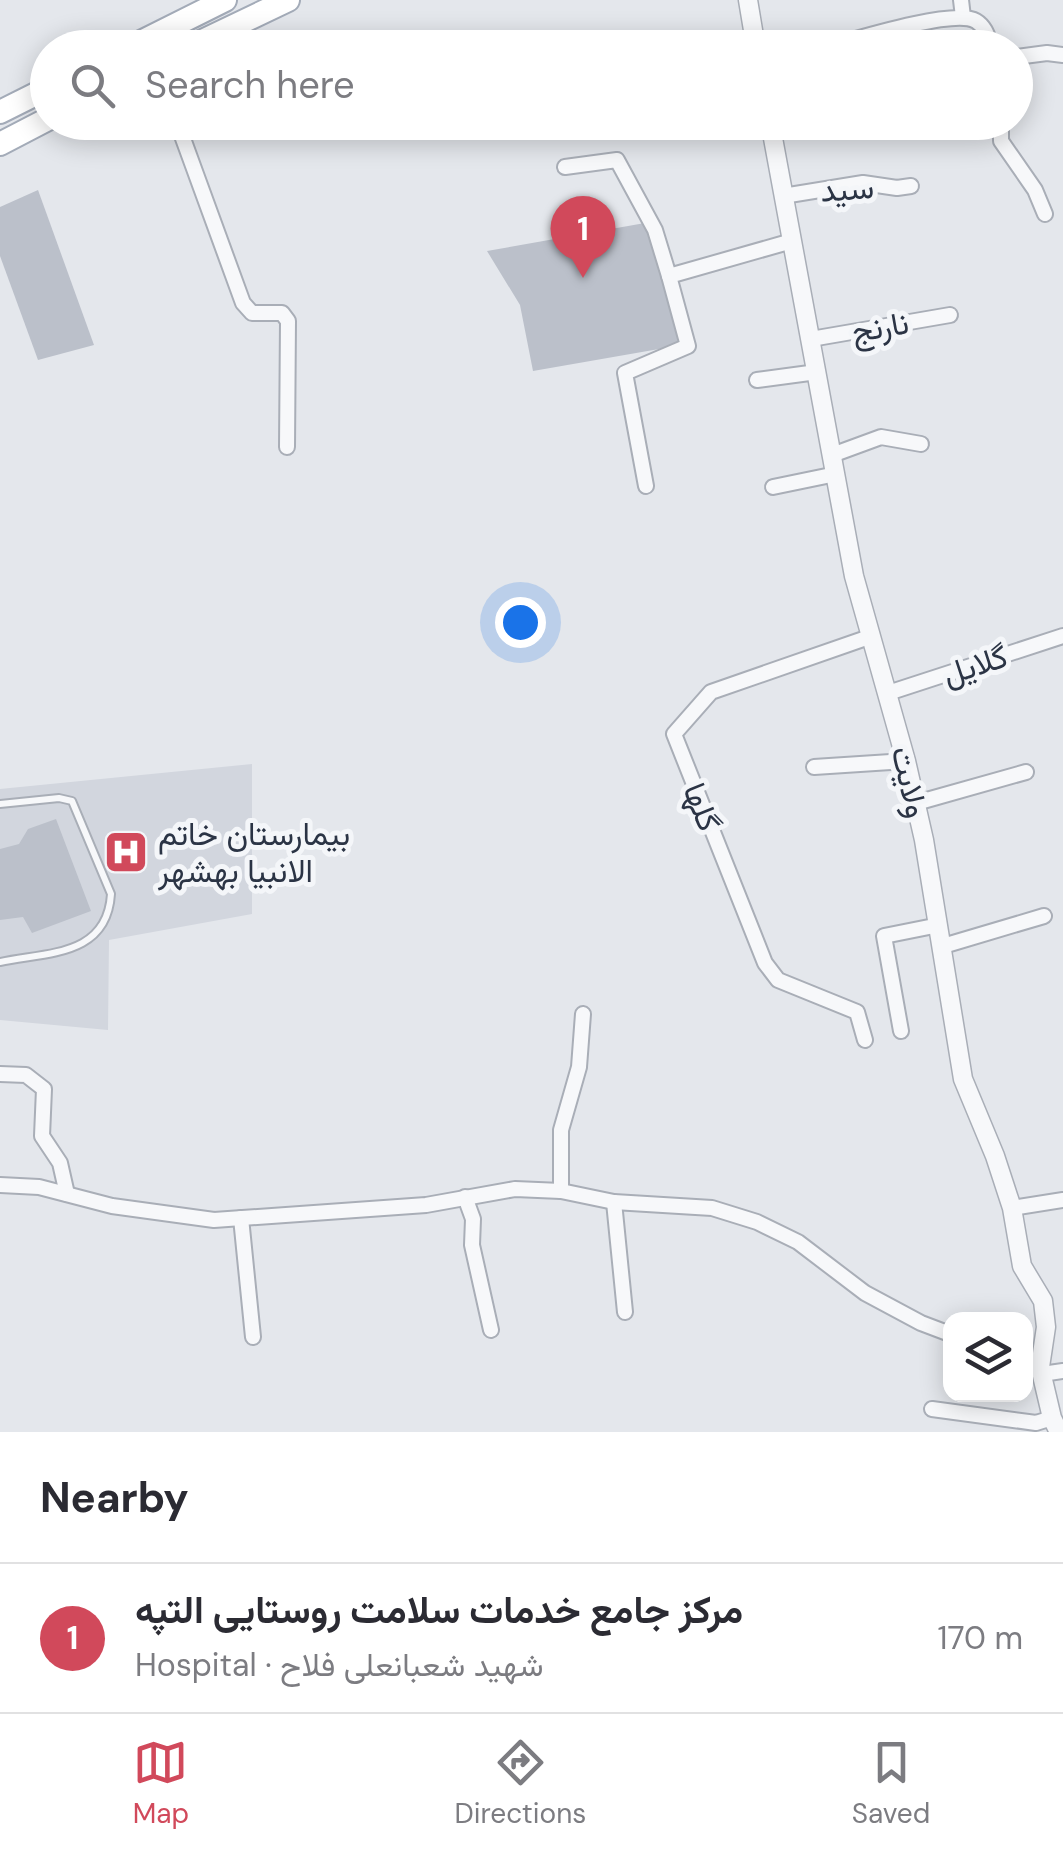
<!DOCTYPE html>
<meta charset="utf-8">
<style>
:root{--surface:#fff;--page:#f7f7f7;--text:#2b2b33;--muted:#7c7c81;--line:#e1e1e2;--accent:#d1495b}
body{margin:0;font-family:"DM Sans",Vazirmatn,sans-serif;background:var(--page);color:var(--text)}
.controls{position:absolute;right:30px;bottom:30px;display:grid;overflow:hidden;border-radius:20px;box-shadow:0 5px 25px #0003}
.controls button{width:90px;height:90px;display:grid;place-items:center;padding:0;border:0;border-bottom:2px solid var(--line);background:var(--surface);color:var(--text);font:50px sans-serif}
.you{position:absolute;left:520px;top:622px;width:35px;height:35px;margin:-25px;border:8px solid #fff;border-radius:50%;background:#1a73e8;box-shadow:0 0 0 15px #1a73e833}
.badge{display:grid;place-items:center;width:65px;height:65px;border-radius:50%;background:var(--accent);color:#fff;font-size:32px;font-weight:700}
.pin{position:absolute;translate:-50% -82px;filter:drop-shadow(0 2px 5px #0008)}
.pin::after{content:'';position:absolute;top:52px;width:35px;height:30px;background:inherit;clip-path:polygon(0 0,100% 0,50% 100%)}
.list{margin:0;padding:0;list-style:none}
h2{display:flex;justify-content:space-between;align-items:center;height:130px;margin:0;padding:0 40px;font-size:42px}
h2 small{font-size:32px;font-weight:400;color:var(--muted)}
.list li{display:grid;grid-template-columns:65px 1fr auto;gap:30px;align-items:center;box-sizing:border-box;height:150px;padding:0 40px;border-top:2px solid var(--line)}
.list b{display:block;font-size:38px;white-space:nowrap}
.list p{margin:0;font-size:32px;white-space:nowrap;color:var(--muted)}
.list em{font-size:32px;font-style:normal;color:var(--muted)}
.icon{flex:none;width:55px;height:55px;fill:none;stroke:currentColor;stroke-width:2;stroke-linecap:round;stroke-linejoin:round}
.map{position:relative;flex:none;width:1063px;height:1432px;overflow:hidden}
.search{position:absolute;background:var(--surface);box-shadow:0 5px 25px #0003;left:30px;right:30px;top:30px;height:110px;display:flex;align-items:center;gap:25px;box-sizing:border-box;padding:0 35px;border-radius:55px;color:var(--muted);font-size:38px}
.sheet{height:280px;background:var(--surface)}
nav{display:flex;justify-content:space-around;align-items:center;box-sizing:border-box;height:140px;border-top:2px solid var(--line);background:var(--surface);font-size:28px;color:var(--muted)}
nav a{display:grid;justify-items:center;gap:5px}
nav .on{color:var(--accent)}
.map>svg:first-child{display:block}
.built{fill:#d2d6de}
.building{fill:#bbc0ca}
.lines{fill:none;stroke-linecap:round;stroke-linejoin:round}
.service-casing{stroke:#a9aeb7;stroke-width:10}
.minor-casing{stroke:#a9aeb7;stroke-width:18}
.tertiary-casing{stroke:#a9aeb7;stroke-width:21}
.primary-casing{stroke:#a3abb8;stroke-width:26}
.service{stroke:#f7f8fa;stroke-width:6}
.minor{stroke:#f7f8fa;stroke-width:14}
.tertiary{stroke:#f7f8fa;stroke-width:18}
.primary{stroke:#fff;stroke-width:22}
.labels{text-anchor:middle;stroke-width:10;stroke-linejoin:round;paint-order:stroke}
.street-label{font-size:32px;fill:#2b3445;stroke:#f4f6f9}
.poi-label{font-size:32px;fill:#2b3445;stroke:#f4f6f9;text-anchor:start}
</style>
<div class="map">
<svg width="1063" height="1432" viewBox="0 0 1063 1432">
<rect width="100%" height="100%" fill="#e4e7ec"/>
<!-- built -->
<path class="built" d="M252,764V914L109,940L108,1030L0,1020V789Z"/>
<!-- building -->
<g class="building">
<path d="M38,190L94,345L38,360L0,256V207Z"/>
<path d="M645,223L682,345L533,371L520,305L487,251Z"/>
<path d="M56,819L91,911L32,933L23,917L0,920V849L19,844L28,829Z"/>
</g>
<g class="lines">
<!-- service casing -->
<g class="service-casing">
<path id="service" d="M0,804L59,798L72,801L111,894C107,957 46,952 0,962"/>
</g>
<!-- minor casing -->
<g class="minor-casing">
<g id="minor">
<path d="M961,0L963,17"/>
<path d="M824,48C853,40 954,8 976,21C986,27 988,38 992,48"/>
<path d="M1016,57L1047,53L1063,55"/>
<path d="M177,122L243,303L252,313H282L288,321L287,447"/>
<path d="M1001,122V141L1035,190L1045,214"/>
<path d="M565,167L617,160L655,230L669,276"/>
<path d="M783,196L863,183L897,188L911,186"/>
<path d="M811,339L950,315"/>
<path d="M757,380L817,372"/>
<path d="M832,455L881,437L921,444"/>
<path d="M646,486L625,373L688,346L669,276L792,241"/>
<path d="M773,487L836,474"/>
<path d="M888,693L1063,636"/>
<path d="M814,767L906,761"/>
<path d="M916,803L1026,772"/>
<path d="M943,946L1044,916"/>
<path d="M901,1031L884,936L939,925"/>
<path d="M865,1040L857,1012L778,980L765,963L674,734L711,692L872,636"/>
<path d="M0,1074L26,1075L44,1089L42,1136L60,1163L67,1194"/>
<path d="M0,1185L39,1187L112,1206L214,1220L426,1205L515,1189L561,1191L614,1202L712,1208L757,1222L798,1242L865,1293L921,1323L950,1334"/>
<path d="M561,1191V1130L579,1067L583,1014"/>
<path d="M465,1197L473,1219L472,1245L491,1330"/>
<path d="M614,1202L625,1312"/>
<path d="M1012,1208L1063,1200"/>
<path d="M241,1218L253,1337"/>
<path d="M1042,1374L1063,1371"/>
<path d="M932,1409L1036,1423L1052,1418"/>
</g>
</g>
<!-- tertiary casing -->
<g class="tertiary-casing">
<g id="tertiary">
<path d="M748,0L756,48"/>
<path d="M770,122L854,576L906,761L924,840L963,1079L995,1156L1012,1208L1022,1266L1043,1301L1046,1327L1040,1367L1052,1418L1059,1432"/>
</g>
</g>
<!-- primary casing -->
<g class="primary-casing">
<g id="primary">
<path d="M129,48L225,0"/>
<path d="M188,48L288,0"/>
<path d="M0,112L48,88"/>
<path d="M0,144L48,119"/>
</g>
</g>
<!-- service -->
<use href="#service" class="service"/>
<!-- minor -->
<use href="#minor" class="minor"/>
<!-- tertiary -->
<use href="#tertiary" class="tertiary"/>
<!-- primary -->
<use href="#primary" class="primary"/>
</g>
<!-- icons -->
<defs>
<g id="hospital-square" transform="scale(2.25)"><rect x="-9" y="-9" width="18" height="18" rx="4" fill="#d1495b" stroke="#f4f6f9"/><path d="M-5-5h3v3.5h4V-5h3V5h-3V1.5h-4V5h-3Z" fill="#fff"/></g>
</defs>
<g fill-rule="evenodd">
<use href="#hospital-square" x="126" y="852"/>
</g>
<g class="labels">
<!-- street labels -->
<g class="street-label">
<text transform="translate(847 189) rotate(-4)" y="11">سید</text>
<text transform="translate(880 327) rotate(-10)" y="11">نارنج</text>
<text transform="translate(975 665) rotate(-18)" y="11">گلایل</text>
<text transform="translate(910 782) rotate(77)" y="11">ولایت</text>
<text transform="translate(702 807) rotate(68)" y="11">گلها</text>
</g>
<!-- poi labels -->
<g class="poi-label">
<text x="158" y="845">بیمارستان خاتم<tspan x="158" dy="37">الانبیا بهشهر</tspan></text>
</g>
</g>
</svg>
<div class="controls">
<button><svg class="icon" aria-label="layers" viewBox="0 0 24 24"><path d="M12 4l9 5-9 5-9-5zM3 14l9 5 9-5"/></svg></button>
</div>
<div class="you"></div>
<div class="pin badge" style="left:583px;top:278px">1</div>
<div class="search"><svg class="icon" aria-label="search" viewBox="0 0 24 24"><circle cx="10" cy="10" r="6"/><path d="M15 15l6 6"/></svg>Search here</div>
</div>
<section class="sheet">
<h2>Nearby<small></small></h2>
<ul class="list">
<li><span class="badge">1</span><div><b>مرکز جامع خدمات سلامت روستایی التپه</b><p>Hospital · شهید شعبانعلی فلاح</p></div><em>170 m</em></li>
</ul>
</section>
<nav>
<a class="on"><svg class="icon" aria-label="map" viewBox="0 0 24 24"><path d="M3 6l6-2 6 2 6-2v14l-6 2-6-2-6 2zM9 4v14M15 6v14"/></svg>Map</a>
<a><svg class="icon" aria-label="directions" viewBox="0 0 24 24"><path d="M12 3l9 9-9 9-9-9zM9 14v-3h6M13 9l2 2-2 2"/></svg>Directions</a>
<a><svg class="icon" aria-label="saved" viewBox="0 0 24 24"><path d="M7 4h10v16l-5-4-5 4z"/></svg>Saved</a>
</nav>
